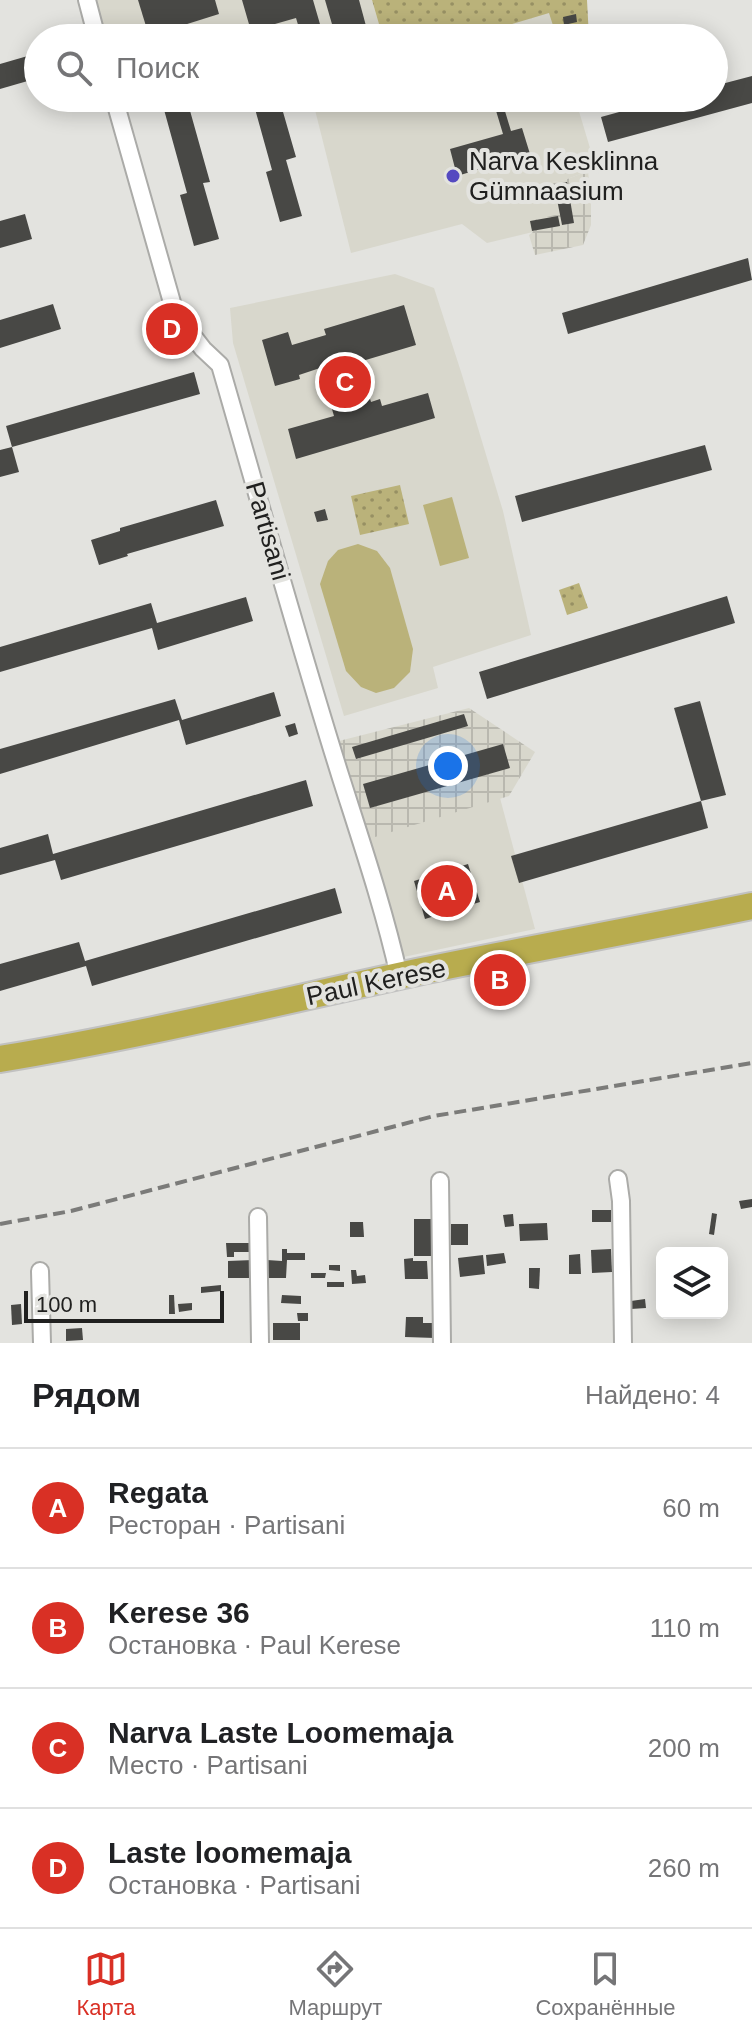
<!DOCTYPE html>
<html lang="ru">
<meta charset="utf-8">
<style>
:root{--surface:#fff;--page:#f2f2f2;--text:#202124;--muted:#757577;--line:#e0e0e0;--accent:#d93025}
body{margin:0;font-family:Helvetica,sans-serif;background:var(--page);color:var(--text)}
.controls{position:absolute;right:24px;bottom:24px;display:grid;overflow:hidden;border-radius:12px;box-shadow:0 4px 20px #0003}
.controls button{width:72px;height:72px;display:grid;place-items:center;padding:0;border:0;border-bottom:2px solid var(--line);background:var(--surface);color:var(--text);font:40px sans-serif}
.scale{position:absolute;left:24px;bottom:20px;width:200px;box-sizing:border-box;padding-left:8px;border:4px solid #20201f;border-top:0;font-size:22px;line-height:28px;white-space:nowrap;color:#20201f;-webkit-text-stroke:6px #e3e3df;paint-order:stroke}
.you{position:absolute;left:448px;top:766px;width:28px;height:28px;margin:-20px;border:6px solid #fff;border-radius:50%;background:#1a73e8;box-shadow:0 0 0 12px #1a73e833}
.badge{display:grid;place-items:center;width:52px;height:52px;border-radius:50%;background:var(--accent);color:#fff;font-size:26px;font-weight:700}
.pin{position:absolute;translate:-50% -50%;border:4px solid #fff;box-shadow:0 2px 8px #0006}
.list{margin:0;padding:0;list-style:none}
h2{display:flex;justify-content:space-between;align-items:center;height:104px;margin:0;padding:0 32px;font-size:34px}
h2 small{font-size:26px;font-weight:400;color:var(--muted)}
.list li{display:grid;grid-template-columns:52px 1fr auto;gap:24px;align-items:center;box-sizing:border-box;height:120px;padding:0 32px;border-top:2px solid var(--line)}
.list b{display:block;font-size:30px;white-space:nowrap}
.list p{margin:0;font-size:26px;white-space:nowrap;color:var(--muted)}
.list em{font-size:26px;font-style:normal;color:var(--muted)}
.icon{flex:none;width:44px;height:44px;fill:none;stroke:currentColor;stroke-width:2;stroke-linecap:round;stroke-linejoin:round}
.map{position:relative;flex:none;width:752px;height:1343px;overflow:hidden}
.search{position:absolute;background:var(--surface);box-shadow:0 4px 20px #0003;left:24px;right:24px;top:24px;height:88px;display:flex;align-items:center;gap:20px;box-sizing:border-box;padding:0 28px;border-radius:44px;color:var(--muted);font-size:30px}
.sheet{height:584px;background:var(--surface)}
nav{display:flex;justify-content:space-around;align-items:center;box-sizing:border-box;height:112px;border-top:2px solid var(--line);background:var(--surface);font-size:22px;color:var(--muted)}
nav a{display:grid;justify-items:center;gap:4px}
nav .on{color:var(--accent)}
.map>svg:first-child{display:block}
.built{fill:#d8d7cc}
.industrial{fill:url(#industrial-grid)}
.green{fill:url(#green-dots)}
.pitch{fill:#bab27a}
.building{fill:#484845}
.lines{fill:none;stroke-linecap:round;stroke-linejoin:round}
.minor-casing{stroke:#ababa8;stroke-width:20}
.trunk-casing{stroke:#c1c1c0;stroke-width:30}
.minor{stroke:#fff;stroke-width:16}
.trunk{stroke:#b8ac4e;stroke-width:26}
.rail{stroke:#7b7b79;stroke-width:4;stroke-dasharray:12 6;stroke-linecap:butt}
.poi-dot{fill:#5449c0;stroke:#e3e3df;stroke-width:3}
.labels{text-anchor:middle;stroke-width:8;stroke-linejoin:round;paint-order:stroke}
.poi-label{font-size:26px;fill:#20201f;stroke:#e3e3df;text-anchor:start}
.street-label{font-size:26px;fill:#20201f;stroke:#e3e3df}
</style>
<div class="map">
<svg width="752" height="1343" viewBox="0 0 752 1343">
<defs>
<pattern id="industrial-grid" width="8" height="8" patternUnits="userSpaceOnUse" patternTransform="scale(2)"><rect width="8" height="8" fill="#d8d7cc"/><path d="M0 4h8M4 0v8" fill="none" stroke="#b9b8af"/></pattern>
<pattern id="green-dots" width="8" height="8" patternUnits="userSpaceOnUse" patternTransform="scale(2)"><rect width="8" height="8" fill="#bab27a"/><path d="M2 2h.1M6 6h.1" fill="none" stroke="#979063" stroke-width="1.8" stroke-linecap="round"/></pattern>
</defs>
<rect width="100%" height="100%" fill="#e3e3df"/>
<!-- built -->
<g class="built">
<path d="M97,0H372L383,38H104Z"/>
<path d="M550,12L557,38H466Z"/>
<path d="M312,98H575L596,168L565,180L553,182L559,214L533,232L487,243L462,224L351,253Z"/>
<path d="M395,274L434,288L462,375L503,511L531,635L433,667L438,688L344,716L233,343L230,308Z"/>
<path d="M496,783L535,929L394,959L357,824Z"/>
</g>
<!-- industrial -->
<g class="industrial">
<path d="M588,171L591,201V225L583,245L535,255L529,235L533,232L530,221L559,214L553,182L565,180Z"/>
<path d="M469,708L535,752L509,796L362,841L331,743Z"/>
</g>
<!-- green -->
<g class="green">
<path d="M372,0H587L589,38H557L549,13L466,38H383Z"/>
<path d="M400,485L409,524L360,535L351,496Z"/>
<path d="M579,583L588,608L567,615L559,590Z"/>
</g>
<!-- pitch -->
<g class="pitch">
<path d="M452,497L469,558L440,566L423,505Z"/>
<path d="M358,544L377,551L390,568L413,649L410,672L394,688L376,693L361,687L346,671L320,584L328,561L338,550Z"/>
</g>
<!-- building -->
<g class="building">
<path d="M138,0H215L219,14L149,36Z"/>
<path d="M242,0H313L324,38H302L296,18L268,26L272,38H253Z"/>
<path d="M325,0H359L369,37L336,38Z"/>
<path d="M576,14L577,22L564,25L563,17Z"/>
<path d="M38,53V78L0,89V64Z"/>
<path d="M752,76V103L608,142L601,117L670,98H714V86Z"/>
<path d="M252,98H279L296,157L286,160L302,216L280,222L266,172L272,170Z"/>
<path d="M496,98H501L511,131L522,128L530,154L457,176L450,149L503,134L494,104L498,102Z"/>
<path d="M187,100L210,182L203,183L219,239L194,246L180,195L187,193L163,106Z"/>
<path d="M567,182L574,223L562,225L554,184Z"/>
<path d="M25,214L32,239L0,248V221Z"/>
<path d="M558,216L560,226L532,231L530,221Z"/>
<path d="M748,258L752,280L568,334L562,313Z"/>
<path d="M53,304L61,329L0,348V320Z"/>
<path d="M404,305L416,345L359,362L371,402L380,399L382,406L428,393L435,418L296,459L288,429L334,416L320,368L299,375L300,379L275,386L262,340L288,332L292,345L326,335L324,329Z"/>
<path d="M194,372L200,394L12,447L6,426Z"/>
<path d="M705,445L712,470L522,522L515,496Z"/>
<path d="M12,447L19,472L0,477V450Z"/>
<path d="M216,500L224,526L127,554L128,556L99,565L91,540L120,531V528Z"/>
<path d="M325,509L328,520L317,522L314,512Z"/>
<path d="M727,596L735,623L487,699L479,672Z"/>
<path d="M246,597L253,621L158,650L152,628L0,672V647L151,603L157,623Z"/>
<path d="M274,692L281,716L186,745L179,720L0,774V749L175,699L182,720Z"/>
<path d="M700,701L726,795L701,801L674,708Z"/>
<path d="M464,714L468,726L356,759L352,747Z"/>
<path d="M295,723L298,734L289,737L285,726Z"/>
<path d="M503,744L510,768L370,808L363,784Z"/>
<path d="M306,780L313,806L61,880L55,860L0,875V848L48,834L53,854Z"/>
<path d="M701,801L708,828L519,883L511,856Z"/>
<path d="M468,864L480,902L425,919L414,881Z"/>
<path d="M335,888L342,913L92,986L86,966L0,991V964L79,942L85,961Z"/>
<path d="M752,1199V1207L741,1209L739,1201Z"/>
<rect x="592" y="1210" width="19" height="12"/>
<path d="M712,1213L717,1214L714,1235L709,1234Z"/>
<path d="M513,1214L514,1226L505,1227L503,1215Z"/>
<rect x="414" y="1219" width="21" height="37"/>
<path d="M350,1222H363L364,1237H350Z"/>
<path d="M547,1223L548,1240L520,1241L519,1224Z"/>
<rect x="451" y="1224" width="17" height="21"/>
<path d="M226,1243H250V1252H234V1257H227Z"/>
<path d="M282,1249H287V1253H305V1260H287L286,1278H267V1260L282,1261Z"/>
<path d="M611,1249L612,1272L592,1273L591,1250Z"/>
<path d="M504,1253L506,1263L487,1266L486,1255Z"/>
<path d="M580,1254L581,1274H569V1255Z"/>
<path d="M483,1255L485,1274L460,1277L458,1258Z"/>
<path d="M413,1258V1261H427L428,1279H405L404,1259Z"/>
<path d="M253,1260V1278H228V1261Z"/>
<path d="M329,1265H340V1271L329,1270Z"/>
<path d="M529,1268H540L539,1289L529,1288Z"/>
<path d="M351,1270H356L357,1276L365,1275L366,1283L352,1284Z"/>
<path d="M311,1273H326L325,1278H311Z"/>
<rect x="327" y="1282" width="17" height="5"/>
<path d="M221,1285V1291L201,1293V1287Z"/>
<path d="M169,1295H174L175,1314H169Z"/>
<path d="M282,1295L301,1296V1304L281,1303Z"/>
<path d="M645,1299L646,1308L631,1309V1301Z"/>
<path d="M192,1303V1310L179,1312L178,1304Z"/>
<path d="M21,1304L22,1324L12,1325L11,1305Z"/>
<path d="M297,1313H308V1321H298Z"/>
<path d="M406,1317H423V1323H435V1338L405,1337Z"/>
<rect x="273" y="1323" width="27" height="17"/>
<path d="M82,1328L83,1340L66,1341V1329Z"/>
</g>
<g class="lines">
<!-- minor casing -->
<g class="minor-casing">
<g id="minor">
<path d="M87,0L97,38"/>
<path d="M114,98L175,313L203,349L220,365C260,503 298,641 341,778C362,844 384,909 399,976"/>
<path d="M618,1179L621,1201L623,1343"/>
<path d="M440,1181L442,1343"/>
<path d="M258,1217L260,1343"/>
<path d="M40,1271L42,1343"/>
</g>
</g>
<!-- trunk casing -->
<g class="trunk-casing">
<path id="trunk" d="M0,1059C140,1036 278,1002 417,972C529,949 641,929 752,906"/>
</g>
<!-- minor -->
<use href="#minor" class="minor"/>
<!-- trunk -->
<use href="#trunk" class="trunk"/>
<!-- rail -->
<path class="rail" d="M0,1224L71,1211L434,1116L752,1063"/>
</g>
<!-- markers -->
<circle class="poi-dot" cx="453" cy="176" r="8"/>
<g class="labels">
<!-- poi labels -->
<g class="poi-label">
<text x="469" y="170">Narva Kesklinna<tspan x="469" dy="30">Gümnaasium</tspan></text>
</g>
<!-- street labels -->
<g class="street-label">
<text transform="translate(268 531) rotate(74)" y="9">Partisani</text>
<text transform="translate(376 982) rotate(-12)" y="9">Paul Kerese</text>
</g>
</g>
</svg>
<div class="controls">
<button><svg class="icon" aria-label="layers" viewBox="0 0 24 24"><path d="M12 4l9 5-9 5-9-5zM3 14l9 5 9-5"/></svg></button>
</div>
<div class="scale">100 m</div>
<div class="you"></div>
<div class="pin badge" style="left:447px;top:891px">A</div>
<div class="pin badge" style="left:500px;top:980px">B</div>
<div class="pin badge" style="left:345px;top:382px">C</div>
<div class="pin badge" style="left:172px;top:329px">D</div>
<div class="search"><svg class="icon" aria-label="search" viewBox="0 0 24 24"><circle cx="10" cy="10" r="6"/><path d="M15 15l6 6"/></svg>Поиск</div>
</div>
<section class="sheet">
<h2>Рядом<small>Найдено: 4</small></h2>
<ul class="list">
<li><span class="badge">A</span><div><b>Regata</b><p>Ресторан · Partisani</p></div><em>60 m</em></li>
<li><span class="badge">B</span><div><b>Kerese 36</b><p>Остановка · Paul Kerese</p></div><em>110 m</em></li>
<li><span class="badge">C</span><div><b>Narva Laste Loomemaja</b><p>Место · Partisani</p></div><em>200 m</em></li>
<li><span class="badge">D</span><div><b>Laste loomemaja</b><p>Остановка · Partisani</p></div><em>260 m</em></li>
</ul>
</section>
<nav>
<a class="on"><svg class="icon" aria-label="map" viewBox="0 0 24 24"><path d="M3 6l6-2 6 2 6-2v14l-6 2-6-2-6 2zM9 4v14M15 6v14"/></svg>Карта</a>
<a><svg class="icon" aria-label="directions" viewBox="0 0 24 24"><path d="M12 3l9 9-9 9-9-9zM9 14v-3h6M13 9l2 2-2 2"/></svg>Маршрут</a>
<a><svg class="icon" aria-label="saved" viewBox="0 0 24 24"><path d="M7 4h10v16l-5-4-5 4z"/></svg>Сохранённые</a>
</nav>
